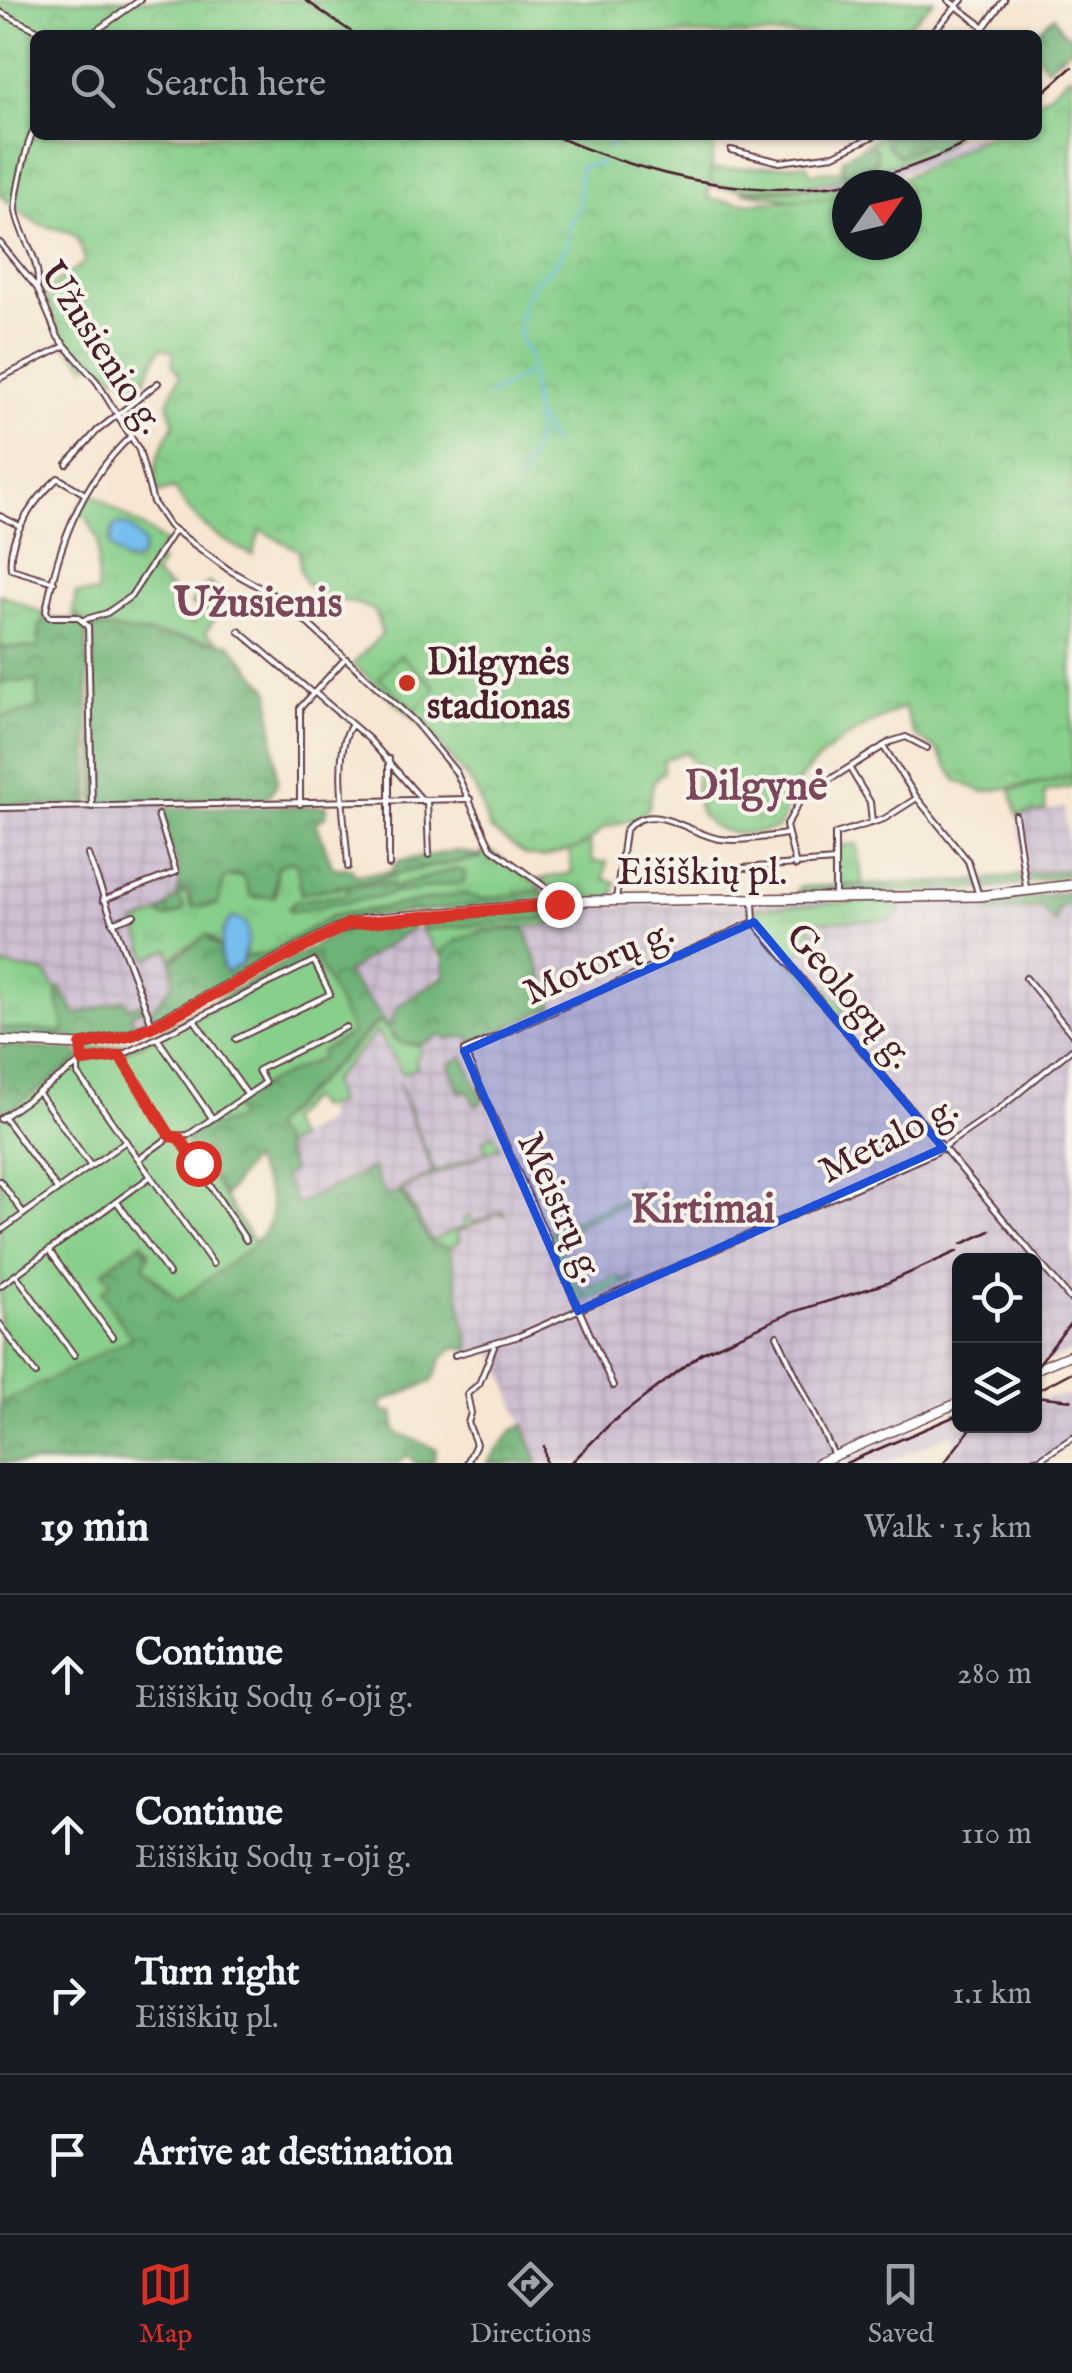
<!DOCTYPE html>
<meta charset="utf-8">
<style>
:root{--surface:#171b24;--page:#20242c;--text:#f1f3f6;--muted:#9ea1a6;--line:#363941;--accent:#d93025}
body{margin:0;font-family:"IM FELL English",serif;background:var(--page);color:var(--text)}
.controls{position:absolute;right:30px;bottom:30px;display:grid;overflow:hidden;border-radius:15px;box-shadow:0 2px 8px #0004}
.controls button{width:90px;height:90px;display:grid;place-items:center;padding:0;border:0;border-bottom:2px solid var(--line);background:var(--surface);color:var(--text);font:50px sans-serif}
.compass{position:absolute;left:832px;top:170px;width:90px;height:90px;border-radius:50%;background:var(--surface);box-shadow:0 2px 8px #0004;rotate:56deg}
.stop{position:absolute;width:30px;height:30px;margin:-22px;border:8px solid #d93025;border-radius:50%;background:#fff}
.stop.end{background:#d93025;border-color:#fff;box-shadow:0 2px 10px #0008}
.list{margin:0;padding:0;list-style:none}
h2{display:flex;justify-content:space-between;align-items:center;height:130px;margin:0;padding:0 40px;font-size:42px}
h2 small{font-size:32px;font-weight:400;color:var(--muted)}
.list li{display:grid;grid-template-columns:65px 1fr auto;gap:30px;align-items:center;box-sizing:border-box;height:160px;padding:0 40px;border-top:2px solid var(--line)}
.list b{display:block;font-size:38px;white-space:nowrap}
.list p{margin:0;font-size:32px;white-space:nowrap;color:var(--muted)}
.list em{font-size:32px;font-style:normal;color:var(--muted)}
.icon{flex:none;width:55px;height:55px;fill:none;stroke:currentColor;stroke-width:2;stroke-linecap:round;stroke-linejoin:round}
.map{position:relative;flex:none;width:1072px;height:1463px;overflow:hidden}
.search{position:absolute;background:var(--surface);box-shadow:0 2px 8px #0004;left:30px;right:30px;top:30px;height:110px;display:flex;align-items:center;gap:25px;box-sizing:border-box;padding:0 35px;border-radius:15px;color:var(--muted);font-size:38px}
.sheet{height:770px;background:var(--surface)}
nav{display:flex;justify-content:space-around;align-items:center;box-sizing:border-box;height:140px;border-top:2px solid var(--line);background:var(--surface);font-size:28px;color:var(--muted)}
nav a{display:grid;justify-items:center;gap:5px}
nav .on{color:var(--accent)}
.map>svg:first-child{display:block}
.industrial{fill:url(#industrial-grid)}
.railway{fill:#cdbed2}
.grass{fill:url(#grass-tufts);stroke:#69775b;stroke-width:2.5}
.forest{fill:url(#forest-crowns);stroke:#5c6851;stroke-width:2.5}
.park{fill:url(#park-crowns);stroke:#69775b;stroke-width:2.5}
.garden{fill:#88cf8b;stroke:#69775b;stroke-width:2.5}
.water{fill:#74beed;stroke:#5f6e8c;stroke-width:2.5}
.lines{fill:none;stroke-linecap:round;stroke-linejoin:round}
.stream{stroke:#74beed;stroke-width:2.5}
.street-casing{stroke:#643d44;stroke-width:8}
.secondary-casing{stroke:#643d44;stroke-width:11}
.primary-casing{stroke:#643d44;stroke-width:12}
.street{stroke:#fff;stroke-width:4}
.secondary{stroke:#fff;stroke-width:8}
.primary{stroke:#fff;stroke-width:9}
.rail{stroke:#4a1f2b;stroke-width:2.5}
.route{stroke:#d93025;stroke-width:12}
.marked{fill:#1d4ed8;fill-opacity:0.2;stroke:#1d4ed8;stroke-width:8;stroke-linejoin:round}
.poi-dot{fill:#c8321e;stroke:#f7f3e8;stroke-width:4}
.labels{text-anchor:middle;stroke-width:8;stroke-linejoin:round;paint-order:stroke}
.street-label{font-size:38px;fill:#4a1f2b;stroke:#f7f3e8}
.poi-label{font-size:38px;font-weight:bold;fill:#4a1f2b;stroke:#f7f3e8;text-anchor:start}
.quarter-label{font-size:42px;font-weight:bold;fill:#7c475b;stroke:#f7f3e8}
</style>
<div class="map">
<svg width="1072" height="1463" viewBox="0 0 1072 1463">
<defs>
<pattern id="industrial-grid" width="8" height="8" patternUnits="userSpaceOnUse" patternTransform="scale(2.5)"><rect width="8" height="8" fill="#cdbed2"/><path d="M0 4h8M4 0v8" fill="none" stroke="#b2a3b4"/></pattern>
<pattern id="grass-tufts" width="24" height="20" patternUnits="userSpaceOnUse" patternTransform="scale(2.5)"><rect width="24" height="20" fill="#88cf8b"/><path d="M3 7l-1-3M5 7V3M7 7l1-3M15 17l-1-3M17 17v-4M19 17l1-3" fill="none" stroke="#77b178"/></pattern>
<pattern id="forest-crowns" width="20" height="18" patternUnits="userSpaceOnUse" patternTransform="scale(2.5)"><rect width="20" height="18" fill="#6eb277"/><path d="M2 6a3 3 0 1 1 6 0M12 15a3 3 0 1 1 6 0" fill="none" stroke="#5c9062"/></pattern>
<pattern id="park-crowns" width="20" height="18" patternUnits="userSpaceOnUse" patternTransform="scale(2.5)"><rect width="20" height="18" fill="#88cf8b"/><path d="M2 6a3 3 0 1 1 6 0M12 15a3 3 0 1 1 6 0" fill="none" stroke="#77b178"/></pattern>
</defs>
<rect width="100%" height="100%" fill="#f7f3e8"/>
<filter id="ink" filterUnits="userSpaceOnUse"><feTurbulence type="fractalNoise" baseFrequency=".01" numOctaves="2"/><feDisplacementMap in="SourceGraphic" scale="20" xChannelSelector="R" yChannelSelector="G"/><feConvolveMatrix kernelMatrix="1 2 1 2 8 2 1 2 1" color-interpolation-filters="sRGB"/></filter>
<filter id="wash" filterUnits="userSpaceOnUse"><feTurbulence type="fractalNoise" baseFrequency=".0048" numOctaves="4" result="noise"/><feDisplacementMap in="SourceGraphic" scale="40" xChannelSelector="R" yChannelSelector="G"/><feGaussianBlur stdDeviation="2.25" result="paint"/><feColorMatrix in="noise" values="0 0 0 0 0 0 0 0 0 0 0 0 0 0 0 0 0 1.4 0 .05"/><feComposite in="paint" operator="in"/></filter>
<g filter="url(#wash)">
<rect width="100%" height="100%" fill="#f6e6d2"/>
<!-- industrial -->
<g class="industrial">
<path d="M162,803L164,835L180,882L174,900L159,914L135,923L169,949L173,960L174,982L151,1009L155,1019L135,1023L130,1014L143,1010L141,1003L76,1015L65,990L56,989L45,973L0,965V806Z"/>
<path d="M1064,808L1071,869L1026,877L1018,815Z"/>
<path d="M1072,888V1351L1035,1367L1034,1260H960L959,1400L813,1463H538L495,1353L470,1350L456,1277L398,1196L297,1204L283,1176L292,1171L283,1146L328,1120L324,1110L337,1104L331,1081L378,1032L415,1059L419,1045L444,1035L446,1039L469,1036L473,1043L554,1006L525,929L549,925L558,906L999,898Z"/>
<path d="M413,928H420L447,970L398,1007L390,1027L345,972Z"/>
<path d="M1065,1396L1072,1398V1441L1042,1462L940,1463L955,1443L951,1434L969,1426H1034L1035,1399Z"/>
</g>
<!-- railway -->
<g class="railway">
<path d="M562,135L748,186H783L876,173L971,135H988L931,163L888,177L785,193L717,190L677,183Z"/>
<path d="M959,1412L960,1426H969L885,1463H842L905,1428L912,1426L901,1435Z"/>
</g>
<!-- grass -->
<g class="grass">
<path d="M881,135H889L886,145L899,156L926,144L938,150C886,170 748,208 699,178L713,170L806,164L810,173L841,171L852,178L871,166L877,152L871,142Z"/>
<path d="M847,186V203L840,206L741,192Z"/>
<path d="M89,492L165,542L155,558L161,563L154,575L180,596L170,611L193,624L203,612L191,604L208,583L229,598L205,633L219,642L92,627L73,614L76,593L97,594L98,541L87,517L76,514Z"/>
<path d="M0,594L44,614L39,648L0,647Z"/>
<path d="M38,681L37,709L0,718V682Z"/>
<path d="M1072,777V787L1044,792L1046,811L1018,815L1011,790Z"/>
<path d="M589,840L593,862H607L604,879L616,882L614,896L569,899L539,879L572,873L569,850Z"/>
<path d="M857,844L863,884L837,885L835,846Z"/>
<path d="M482,852H492L543,889L481,899L463,894L332,916L268,953L245,957L247,924L223,932L221,950L210,936L182,949L173,960L169,949L148,958L135,923L159,914L163,917L184,890L192,907L214,906L224,878L243,876L255,898L277,894V867L292,861L297,864L301,894C332,886 372,886 399,873L481,858Z"/>
<path d="M873,901L898,904L900,913L892,920L814,921L808,925L817,936L796,955L844,1007L839,1017L759,922L757,908Z"/>
<path d="M553,914L554,921L548,925L482,930L444,950L441,956L420,928L545,919Z"/>
<path d="M0,965L45,973L56,989L65,1032L0,1028Z"/>
<path d="M381,1020L394,1040L419,1045L421,1052L415,1059L418,1067L403,1074L377,1032L331,1081L337,1104L317,1108L309,1098L287,1120L297,1140L283,1146L270,1128Z"/>
<path d="M398,1083L435,1172L487,1152L482,1140L494,1134L500,1147L402,1189L431,1241L465,1226L463,1219L470,1216L473,1223L503,1211L505,1216L499,1213L457,1232L460,1241L450,1248L430,1243L399,1189L433,1173Z"/>
<path d="M552,1230L561,1244L555,1248L559,1247L584,1296L590,1286L620,1276L622,1281L633,1276L634,1279L578,1303L545,1232Z"/>
</g>
<!-- forest -->
<g class="forest">
<path d="M1054,16L1062,31L1072,37V47L1047,68L1038,57L1034,35Z"/>
<path d="M889,135H956L938,150L926,144L899,156L886,145Z"/>
<path d="M871,142L877,152L876,163L860,169L852,179L841,171L843,158Z"/>
<path d="M46,619H80L87,630L90,800L87,805L0,806V718L37,709L38,681L0,682V647L39,648L40,625Z"/>
<path d="M92,627L230,644L270,691L277,784L267,798L95,804Z"/>
<path d="M327,806L326,816L316,822L333,868H351L355,875L390,872L398,861L456,851L483,856L395,874C386,881 319,889 301,894L297,864L292,861L277,867L274,897L251,896L243,876L237,874L224,878L218,904L192,907L189,892L184,890L179,899L185,907L182,912L166,918L160,914C164,908 172,904 176,896C190,868 158,837 164,808Z"/>
<path d="M455,869L465,872L464,882L397,893L398,886Z"/>
<path d="M1072,869V875L991,889L794,897L799,887L970,881Z"/>
<path d="M392,883L394,893L389,895L291,912L288,909L295,901L345,895L350,886Z"/>
<path d="M543,889V897L538,899L352,919L155,1019L149,1013L174,982L173,960L206,935L221,950V966L241,964L245,957L268,953L332,916L463,894L481,899Z"/>
<path d="M1072,893V902L1059,907L1056,924L1041,907L994,913L988,909L993,903Z"/>
<path d="M549,908L553,914L545,919L425,930L417,921Z"/>
<path d="M410,920L413,928L345,973L390,1026L397,1007L445,975L443,950C471,930 491,930 525,929L554,1006L473,1043L468,1036L446,1039L443,1035L419,1045L401,1043L378,1021L270,1128L283,1146L292,1171L283,1176L297,1204L373,1168L385,1195L402,1194L430,1243L450,1248L470,1350L455,1347L442,1359L433,1381L380,1403L384,1412H393L396,1432L436,1449L433,1463H415L408,1455L398,1463H0V1404L130,1338L101,1291L111,1283L102,1271L143,1242L155,1279L167,1291C194,1277 269,1248 271,1214C273,1196 261,1179 253,1163L250,1161L225,1196L202,1165L204,1150L196,1156L185,1140L210,1122L238,1117L232,1107L268,1082L321,1058L319,1052L220,1005L119,1054L85,1058L83,1049L137,1042L343,930Z"/>
<path d="M61,988L76,1015L125,999L128,1008L141,1003L144,1009L131,1014L134,1023L146,1018L147,1023L87,1039L0,1037V1028L65,1032L56,989Z"/>
<path d="M0,1045L77,1051L81,1058L0,1117Z"/>
<path d="M463,1056L483,1101L476,1106L468,1091L460,1093L449,1065Z"/>
<path d="M636,1178L642,1196L555,1236L552,1230L636,1193Z"/>
<path d="M524,1425L538,1463H487L513,1430Z"/>
</g>
<!-- park -->
<path class="park" d="M0,0H934L899,35H35V135H715L708,199L742,203L847,197V245H907V185H889L988,135H1037V103L1072,74V777L983,792L956,780L937,750L914,735L904,707C859,728 819,749 791,792C782,805 789,816 777,828C726,842 685,829 698,768L685,752L664,760V772L654,780L649,807L639,817L603,828L584,846L544,857L526,855L490,829L475,788L432,735L353,664L382,634L375,611C347,594 294,607 300,551L260,530L253,555C217,539 194,522 174,488L158,493C151,463 160,450 174,424L168,403L180,375L172,364L174,352L161,347L143,383L108,374L95,360L86,366L65,344L45,297L46,290L85,262C76,223 69,235 40,224C26,219 12,204 0,195Z"/>
<!-- garden -->
<g class="garden">
<path d="M400,655L436,687L415,710L379,678Z"/>
<path d="M316,958L352,1033L320,1052L321,1058L268,1082L232,1106L239,1118L214,1127L210,1122L185,1140L196,1155L205,1150L211,1159L203,1165L255,1244L178,1301L144,1266L150,1252L142,1242L102,1271L111,1283L101,1292L131,1338L0,1404V1117L81,1058L124,1052Z"/>
</g>
<!-- water -->
<g class="water">
<path d="M119,524L130,527L144,544L142,555L134,562L124,560L110,547L113,527Z"/>
<path d="M233,917L247,924L248,939L241,964L226,973C217,958 219,928 233,917Z"/>
</g>
<g class="lines">
<!-- stream -->
<g class="stream">
<path d="M609,149L614,135"/>
<path d="M488,396L527,373"/>
<path d="M537,417L554,445"/>
<path d="M518,484L537,438L529,354L519,338L523,302L535,280L553,266L566,247L571,219L579,209L580,167L603,163"/>
</g>
</g>
</g>
<g filter="url(#ink)">
<g class="lines">
<!-- street casing -->
<g class="street-casing">
<g id="street">
<path d="M948,0L984,27"/>
<path d="M0,12L47,35"/>
<path d="M90,35L140,0"/>
<path d="M930,35L962,0"/>
<path d="M978,35L1004,0"/>
<path d="M35,128C28,138 14,198 16,211C20,237 40,257 38,285"/>
<path d="M731,150L780,162L834,155L876,135"/>
<path d="M0,243L37,288L58,337L97,382L139,450L153,502L169,526L229,570L282,600L414,721L456,772L491,848L552,892L559,903"/>
<path d="M0,378L63,347"/>
<path d="M67,464L97,431L158,383"/>
<path d="M0,516L18,525"/>
<path d="M54,582L11,569C7,535 35,499 58,478L85,494"/>
<path d="M83,620L107,613L131,596L174,531"/>
<path d="M239,631L311,692"/>
<path d="M314,692L369,739L423,801"/>
<path d="M389,759V865"/>
<path d="M850,769L870,802L872,823"/>
<path d="M917,798L968,861L979,896"/>
<path d="M427,801L429,855"/>
<path d="M300,804V708L343,661"/>
<path d="M92,807L88,626L77,617H49L46,611C58,546 81,483 130,437"/>
<path d="M0,808L470,799"/>
<path d="M1015,815L1026,887"/>
<path d="M88,855L151,1022"/>
<path d="M796,866L786,826L802,797L890,742L906,737L927,748"/>
<path d="M348,867C347,834 331,749 352,725"/>
<path d="M731,869L834,861"/>
<path d="M835,896V834L884,819L917,798L883,746"/>
<path d="M103,900L176,872L158,815"/>
<path d="M616,900L625,831C650,797 692,836 721,839C742,842 765,837 786,834"/>
<path d="M753,902L754,922L1072,1301"/>
<path d="M112,923L134,915"/>
<path d="M1026,978L1072,1034"/>
<path d="M195,1021L247,1094"/>
<path d="M157,1038L212,1118"/>
<path d="M120,1056L171,1136"/>
<path d="M78,1067V1074L213,1264"/>
<path d="M38,1092L90,1165"/>
<path d="M3,1116L57,1189"/>
<path d="M0,1119L83,1061L120,1056L314,961L330,994L236,1039"/>
<path d="M179,1138L246,1240"/>
<path d="M139,1159L171,1136L188,1135L265,1083L258,1070L346,1027"/>
<path d="M0,1181L24,1214"/>
<path d="M117,1202L169,1274"/>
<path d="M0,1231L126,1141"/>
<path d="M50,1252L112,1337"/>
<path d="M16,1275L74,1355"/>
<path d="M0,1286L150,1177"/>
<path d="M0,1324L36,1374"/>
<path d="M777,1336L833,1453"/>
<path d="M455,1355L519,1336L936,1152L999,1109L1072,1049"/>
<path d="M613,1386L464,1051L754,922"/>
<path d="M467,1463L476,1444L468,1423L471,1413L467,1394L479,1384L494,1347"/>
<path d="M1021,1463L1040,1459L1072,1438"/>
</g>
</g>
<!-- secondary casing -->
<g class="secondary-casing">
<g id="secondary">
<path d="M1034,1370L1072,1354"/>
<path d="M818,1463L960,1402"/>
</g>
</g>
<!-- primary casing -->
<g class="primary-casing">
<path id="primary" d="M0,1041L81,1045L135,1034L334,930L364,920L586,901L979,896L1072,885"/>
</g>
<!-- street -->
<use href="#street" class="street"/>
<!-- secondary -->
<use href="#secondary" class="secondary"/>
<!-- primary -->
<use href="#primary" class="primary"/>
<!-- rail -->
<g class="rail">
<path d="M305,0L356,35"/>
<path d="M1037,98L1072,67"/>
<path d="M552,135C698,197 837,216 981,135"/>
<path d="M962,1244L990,1231"/>
<path d="M1034,1370L1072,1321"/>
<path d="M1034,1392L1072,1372"/>
<path d="M1034,1396L1072,1400"/>
<path d="M544,1446L546,1463"/>
<path d="M571,1463L611,1423L702,1353L790,1313L887,1283L958,1251"/>
<path d="M846,1463L960,1414"/>
<path d="M944,1463L973,1426"/>
</g>
</g>
</g>
<g class="lines" filter="url(#ink)">
<!-- route -->
<path class="route" d="M198,1163L179,1138L170,1136L120,1056L83,1061L81,1045L128,1036L153,1026L348,924L559,904"/>
</g>
<!-- marked area -->
<path class="marked" d="M754,922L943,1148L578,1311L464,1051Z"/>
<!-- markers -->
<circle class="poi-dot" cx="407" cy="683" r="10"/>
<g class="labels">
<!-- street labels -->
<g class="street-label">
<text transform="translate(103 347) rotate(57)" y="13">Užusienio g.</text>
<text x="702" y="884">Eišiškių pl.</text>
<text transform="translate(598 961) rotate(-24)" y="13">Motorų g.</text>
<text transform="translate(851 995) rotate(50)" y="13">Geologų g.</text>
<text transform="translate(888 1138) rotate(-27)" y="13">Metalo g.</text>
<text transform="translate(562 1207) rotate(66)" y="13">Meistrų g.</text>
</g>
<!-- poi labels -->
<g class="poi-label">
<text x="427" y="674">Dilgynės<tspan x="427" dy="44">stadionas</tspan></text>
</g>
<!-- quarter labels -->
<g class="quarter-label">
<text x="258" y="616">Užusienis</text>
<text x="756" y="799">Dilgynė</text>
<text x="703" y="1222">Kirtimai</text>
</g>
</g>
</svg>
<div class="controls">
<button><svg class="icon" aria-label="locate" viewBox="0 0 24 24"><circle cx="12" cy="12" r="6"/><path d="M12 2v4M12 18v4M2 12h4M18 12h4"/></svg></button>
<button><svg class="icon" aria-label="layers" viewBox="0 0 24 24"><path d="M12 4l9 5-9 5-9-5zM3 14l9 5 9-5"/></svg></button>
</div>
<svg class="compass" viewBox="-18 -18 36 36"><path d="M0-13l5 13h-10z" fill="#e53935"/><path d="M0 13l5-13h-10z" fill="#9ea1a6"/></svg>
<div class="stop" style="left:198px;top:1163px"></div>
<div class="stop end" style="left:559px;top:904px"></div>
<div class="search"><svg class="icon" aria-label="search" viewBox="0 0 24 24"><circle cx="10" cy="10" r="6"/><path d="M15 15l6 6"/></svg>Search here</div>
</div>
<section class="sheet">
<h2>19 min<small>Walk · 1.5 km</small></h2>
<ul class="list">
<li><svg class="icon" aria-label="ahead" viewBox="0 0 24 24"><path d="M12 20V5M6 11l6-6 6 6"/></svg><div><b>Continue</b><p>Eišiškių Sodų 6-oji g.</p></div><em>280 m</em></li>
<li><svg class="icon" aria-label="ahead" viewBox="0 0 24 24"><path d="M12 20V5M6 11l6-6 6 6"/></svg><div><b>Continue</b><p>Eišiškių Sodų 1-oji g.</p></div><em>110 m</em></li>
<li><svg class="icon" aria-label="right" viewBox="0 0 24 24"><path d="M7 20v-9h11M14 6l5 5-5 5"/></svg><div><b>Turn right</b><p>Eišiškių pl.</p></div><em>1.1 km</em></li>
<li><svg class="icon" aria-label="arrive" viewBox="0 0 24 24"><path d="M6 21V4h12l-3 4 3 4H6"/></svg><div><b>Arrive at destination</b></div></li>
</ul>
</section>
<nav>
<a class="on"><svg class="icon" aria-label="map" viewBox="0 0 24 24"><path d="M3 6l6-2 6 2 6-2v14l-6 2-6-2-6 2zM9 4v14M15 6v14"/></svg>Map</a>
<a><svg class="icon" aria-label="directions" viewBox="0 0 24 24"><path d="M12 3l9 9-9 9-9-9zM9 14v-3h6M13 9l2 2-2 2"/></svg>Directions</a>
<a><svg class="icon" aria-label="saved" viewBox="0 0 24 24"><path d="M7 4h10v16l-5-4-5 4z"/></svg>Saved</a>
</nav>
